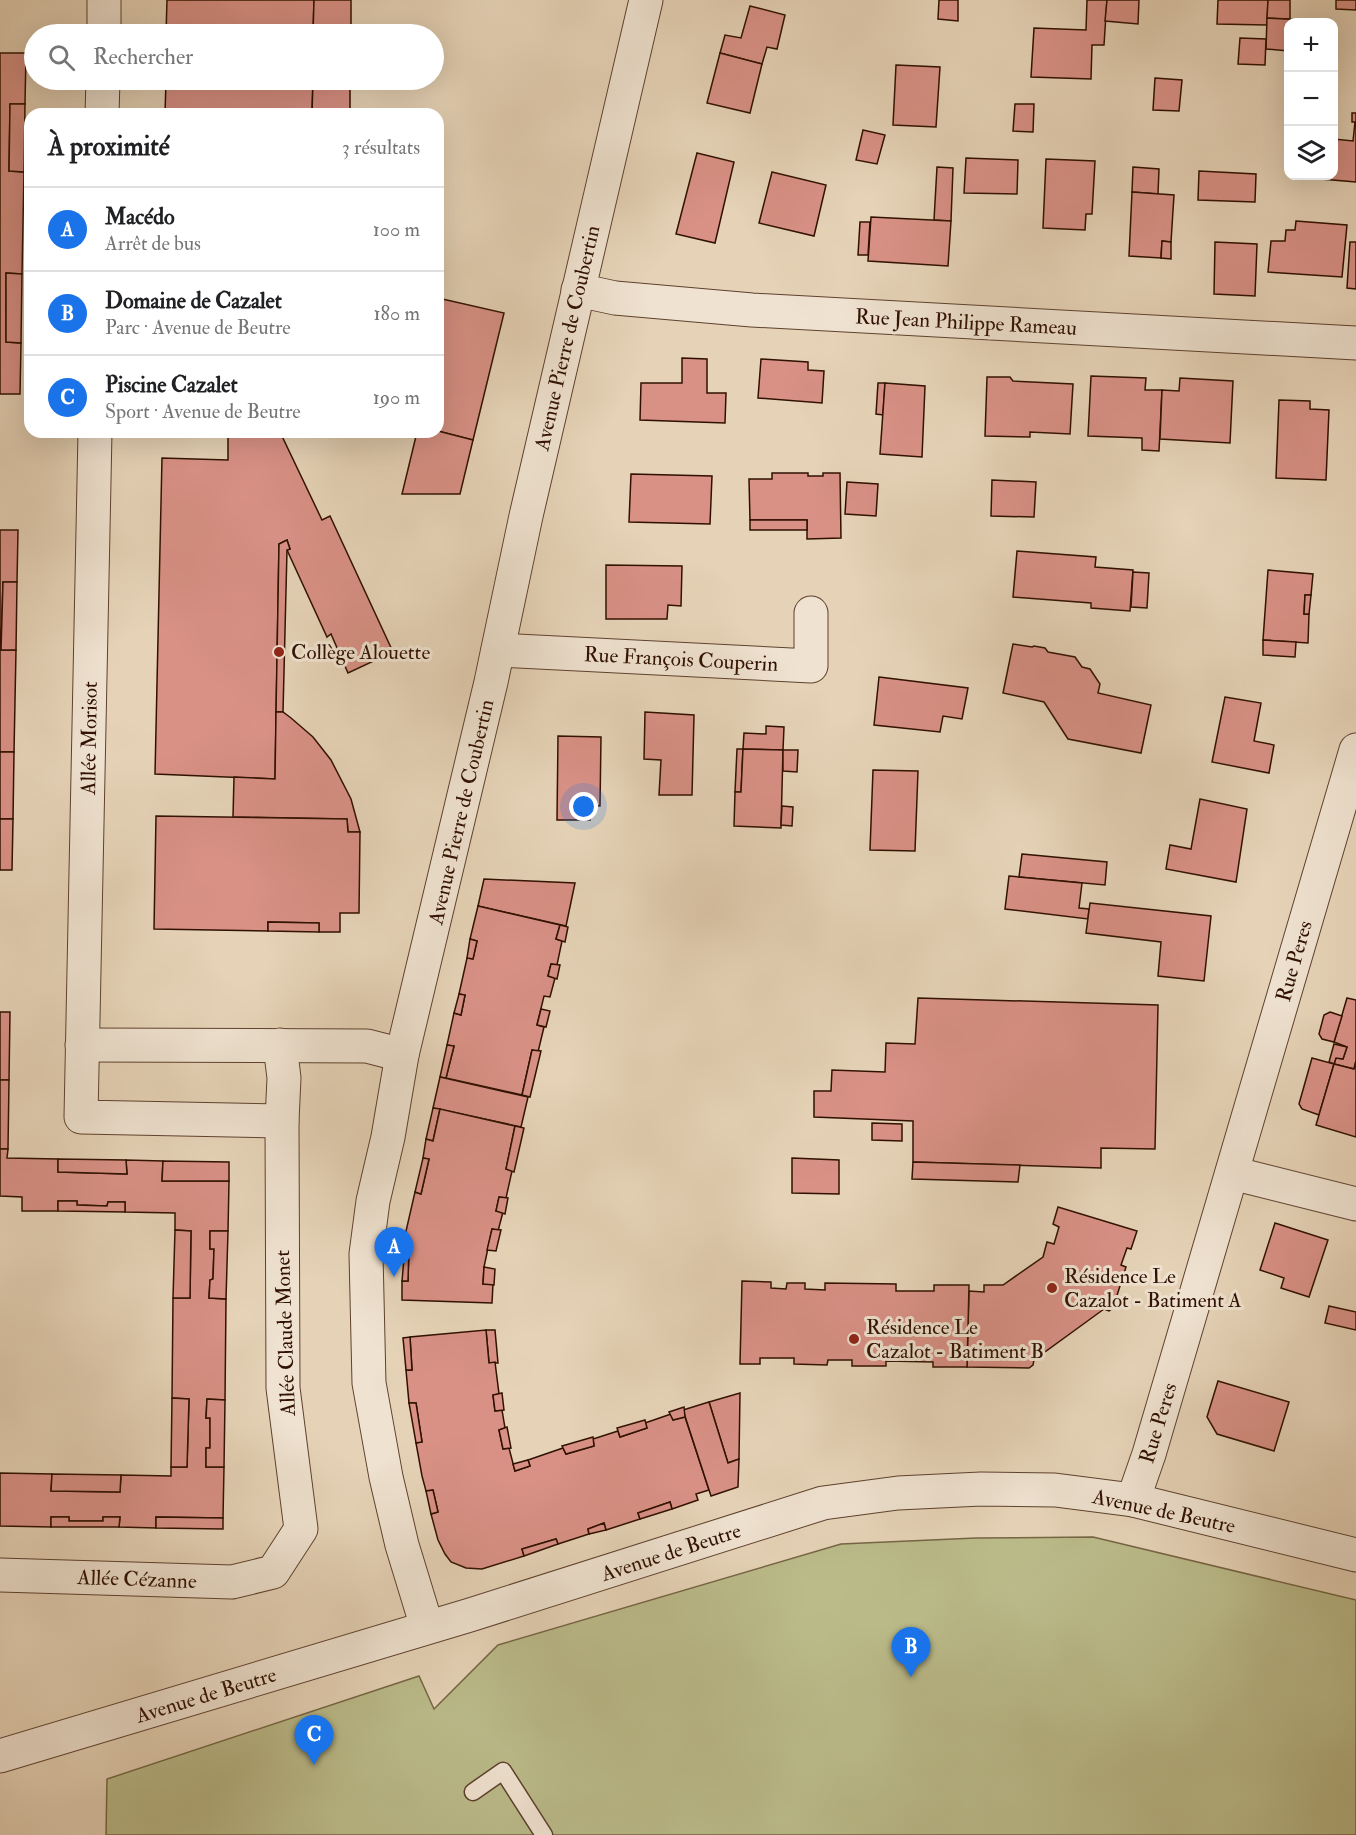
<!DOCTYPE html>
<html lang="fr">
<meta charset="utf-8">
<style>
:root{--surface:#fff;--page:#f2f2f2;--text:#202124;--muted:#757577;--line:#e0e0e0;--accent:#1a73e8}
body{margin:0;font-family:"IM FELL Double Pica",serif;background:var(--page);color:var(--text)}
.controls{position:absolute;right:18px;top:18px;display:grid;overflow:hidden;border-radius:12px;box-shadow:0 6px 24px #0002}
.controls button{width:54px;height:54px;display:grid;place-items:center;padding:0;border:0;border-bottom:2px solid var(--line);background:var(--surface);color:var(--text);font:30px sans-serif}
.you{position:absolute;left:584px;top:807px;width:21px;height:21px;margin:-15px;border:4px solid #fff;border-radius:50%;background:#1a73e8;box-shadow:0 0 0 9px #1a73e833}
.badge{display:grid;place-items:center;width:39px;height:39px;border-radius:50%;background:var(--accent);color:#fff;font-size:20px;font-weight:700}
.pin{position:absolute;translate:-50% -50px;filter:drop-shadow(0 2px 3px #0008)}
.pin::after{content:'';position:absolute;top:32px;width:21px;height:18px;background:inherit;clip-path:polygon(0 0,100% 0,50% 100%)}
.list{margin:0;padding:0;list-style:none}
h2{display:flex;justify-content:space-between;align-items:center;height:78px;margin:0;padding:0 24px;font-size:26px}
h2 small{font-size:20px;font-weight:400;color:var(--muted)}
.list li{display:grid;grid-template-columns:39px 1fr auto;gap:18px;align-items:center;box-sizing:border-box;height:84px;padding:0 24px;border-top:2px solid var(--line)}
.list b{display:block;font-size:22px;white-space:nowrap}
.list p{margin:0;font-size:20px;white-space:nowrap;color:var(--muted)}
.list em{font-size:20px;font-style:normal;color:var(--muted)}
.icon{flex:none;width:33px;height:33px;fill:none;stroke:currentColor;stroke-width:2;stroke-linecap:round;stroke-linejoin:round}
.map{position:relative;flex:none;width:1356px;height:1835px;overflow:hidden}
.search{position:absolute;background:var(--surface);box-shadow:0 6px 24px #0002;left:24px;top:24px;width:420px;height:66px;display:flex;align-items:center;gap:15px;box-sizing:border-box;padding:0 21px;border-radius:33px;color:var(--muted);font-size:22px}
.panel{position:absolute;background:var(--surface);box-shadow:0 6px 24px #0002;left:24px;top:108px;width:420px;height:330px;border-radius:18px}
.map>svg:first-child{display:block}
.green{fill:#bbbb8a;stroke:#766645;stroke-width:1.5}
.building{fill:#d99186;stroke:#301000;stroke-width:1.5}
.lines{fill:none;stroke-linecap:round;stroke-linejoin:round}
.service-casing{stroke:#5e412e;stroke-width:19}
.minor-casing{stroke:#5e412e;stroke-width:35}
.tertiary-casing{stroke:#5e412e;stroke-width:35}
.service{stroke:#efe2d0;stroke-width:16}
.minor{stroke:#efe2d0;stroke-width:33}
.tertiary{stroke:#efe2d0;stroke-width:33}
.poi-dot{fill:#8f2418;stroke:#efe2d0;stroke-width:2}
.labels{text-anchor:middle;stroke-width:6;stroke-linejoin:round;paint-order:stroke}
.street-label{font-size:21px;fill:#301000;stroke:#efe2d0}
.poi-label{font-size:21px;fill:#301000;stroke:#efe2d0;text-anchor:start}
</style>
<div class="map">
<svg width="1356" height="1835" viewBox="0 0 1356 1835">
<rect width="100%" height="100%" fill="#e6d3b7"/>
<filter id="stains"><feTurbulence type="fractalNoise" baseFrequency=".00333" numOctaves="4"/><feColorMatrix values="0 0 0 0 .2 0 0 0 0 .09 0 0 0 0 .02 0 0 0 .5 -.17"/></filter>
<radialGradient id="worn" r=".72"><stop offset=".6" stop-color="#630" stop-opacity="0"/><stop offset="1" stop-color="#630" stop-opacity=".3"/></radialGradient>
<!-- green -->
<path class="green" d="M1093,1537L1356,1600V1835H106L107,1779L419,1676L434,1709L498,1645L841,1544L976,1538Z"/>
<!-- building -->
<g class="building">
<path d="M167,0H314L313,34H166Z"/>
<path d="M314,0H351V34H313Z"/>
<path d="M939,0H958V21L938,19Z"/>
<path d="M1087,0H1107L1104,45H1092L1091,79L1031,77L1034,28L1086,30Z"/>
<path d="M1107,0H1139L1138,24L1105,21Z"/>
<path d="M1218,0H1268L1267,25L1217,24Z"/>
<path d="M1268,0H1290V19L1267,18Z"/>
<path d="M1336,0H1356V10L1336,9Z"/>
<path d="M750,6L785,15L777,49L767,47L762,64L720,53L725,35L741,38Z"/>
<path d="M1267,18L1322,21V22H1288V51L1266,49Z"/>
<path d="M1240,38L1266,39L1265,65L1238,64Z"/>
<path d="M0,53H26L25,104H10L9,171L24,172L22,274L6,273V342L21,343L20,394H0Z"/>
<path d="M720,53L762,64L750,113L707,103Z"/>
<path d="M896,65L940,67L936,127L893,125Z"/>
<path d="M1155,78L1182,80L1179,111L1153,110Z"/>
<path d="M166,80H313L312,114H165Z"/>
<path d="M313,80H350V114H312Z"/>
<path d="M10,104H25L24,172L9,171Z"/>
<path d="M1015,104H1034L1033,132L1013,131Z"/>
<path d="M1352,113H1356V182L1321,179V176H1334V139L1353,141L1355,122H1352Z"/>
<path d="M863,130L885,135L877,164L856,160Z"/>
<path d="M697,153L734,162L715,243L676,234Z"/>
<path d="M966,158L1018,160L1017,194L964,193Z"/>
<path d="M1046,159L1095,161L1092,214H1086L1085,230L1043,228Z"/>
<path d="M937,167L953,168L951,221L934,220Z"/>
<path d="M1133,167L1159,169L1158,194L1132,192Z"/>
<path d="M1199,171L1256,174L1255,202L1198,200Z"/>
<path d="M772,172L826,185L814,236L759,223Z"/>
<path d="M1132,192L1174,195L1171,242L1162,241L1161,258L1129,256Z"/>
<path d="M871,217L951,221L948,266L868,261Z"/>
<path d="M1296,221L1347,225L1342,277L1268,272L1271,241H1285L1286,230H1295Z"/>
<path d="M860,222H870L868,255H858Z"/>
<path d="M1162,241L1171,242V259L1161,258Z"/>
<path d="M1215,242L1257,244L1255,296L1214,294Z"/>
<path d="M1350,242H1356V289L1347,288Z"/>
<path d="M6,273L22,274L21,343L6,342Z"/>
<path d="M438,298L504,313L473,440L438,431Z"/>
<path d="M682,358L707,359V393H726L725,423L640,420L641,383H682Z"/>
<path d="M761,359L808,362V370L824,371L822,403L758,398Z"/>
<path d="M1091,376L1146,378L1145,390H1162L1159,451L1142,450V438L1088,436Z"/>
<path d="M987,377H1010L1013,381L1073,384L1070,434L1030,432V437L985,436Z"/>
<path d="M1180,378L1233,381L1230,443L1160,439L1162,390L1179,391Z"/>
<path d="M878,383H885L883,415L876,414Z"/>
<path d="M885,383L925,386L922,457L880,454Z"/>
<path d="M1279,400L1310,401V409L1329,410L1326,480L1276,478Z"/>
<path d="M438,431L473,440L460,494H402L417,432Z"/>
<path d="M228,432H280L322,520L330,516L393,652L348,673L331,634L327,637L287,550L290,549L287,540L279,544L275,779L155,774L162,458L228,460Z"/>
<path d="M772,473H808V476H823V473H840L841,538L807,539V520H750L749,479H772Z"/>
<path d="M631,474L712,476L710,524L629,522Z"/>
<path d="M992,480L1036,482L1034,517L991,516Z"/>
<path d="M847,482L878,484L876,516L845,514Z"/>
<rect x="750" y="520" width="57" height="10"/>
<path d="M0,530H18L17,582H3L1,650H16L14,752H0Z"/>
<path d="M287,540L290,549L287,550L283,712H276L279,544Z"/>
<path d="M1017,551L1096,557L1095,567L1133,570L1130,611L1091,608V603L1013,597Z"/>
<path d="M606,565L682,566L681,606L668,605L667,619H606Z"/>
<path d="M1268,570L1313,574L1311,595H1305L1304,614H1309L1308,643L1263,640Z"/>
<path d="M1133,572L1149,573L1147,608L1131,607Z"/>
<path d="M3,582H17L16,650H1Z"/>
<path d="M1305,595H1311L1309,614H1304Z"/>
<path d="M1263,640L1296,642L1295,657L1263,655Z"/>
<path d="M1013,644L1032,647L1034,646L1045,648L1048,652L1075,657L1082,667L1090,669L1100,684L1098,693L1151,705L1141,753L1068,739L1044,702L1003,693Z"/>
<path d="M879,677L968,688L962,719L943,716L940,732L874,725Z"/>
<path d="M1225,697L1261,703L1254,741L1274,745L1269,773L1212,762Z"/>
<path d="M276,712H283L291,718L313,737L331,760L351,799L360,832H348L347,819L233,817L234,777L275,779Z"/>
<path d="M645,712L694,715L692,795H659L661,760L644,759Z"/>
<path d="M766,726L784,727L783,750L743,749L744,733L766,734Z"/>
<path d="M558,736L601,737L600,806L590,805V820H557Z"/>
<path d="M737,749H743L741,792H735Z"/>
<path d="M743,749L783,750L781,828L734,826L735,792H741Z"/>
<path d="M783,750H798L797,772L783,771Z"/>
<path d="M0,752H14L13,819H0Z"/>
<path d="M873,770L918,771L915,851L870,850Z"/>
<path d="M1200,799L1247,809L1236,882L1166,869L1170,845L1191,849Z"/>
<path d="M782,806L793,807L792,826L781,825Z"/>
<path d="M156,816L347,819L348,832H360L359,913H340V932H319V923L268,922V931L154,929Z"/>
<path d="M0,819H13L12,870H0Z"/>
<path d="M1022,854L1107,862L1105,885L1019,877Z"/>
<path d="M1009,876L1082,883L1079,908L1089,909L1088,919L1005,909Z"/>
<path d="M484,879L575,883L566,926L478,906Z"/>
<path d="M1090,903L1211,916L1204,981L1158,976L1161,942L1086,933Z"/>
<path d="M478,906L560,925L556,939L562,941L557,965L551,964L548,976L555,978L550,997L544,996L537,1025L544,1027L538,1052L532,1050L522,1095L446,1078L454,1046L447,1045L454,1013L461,1015L465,995L459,994L467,958L473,959L477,941L470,939Z"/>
<path d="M268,922L319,923V932L268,931Z"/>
<path d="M560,925L568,927L565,942L556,939Z"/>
<path d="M470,939L477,941L473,959L467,958Z"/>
<path d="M551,964L560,965L557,979L548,976Z"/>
<path d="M459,994L465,995L461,1015L454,1013Z"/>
<path d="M918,998L1158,1005L1155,1149L1101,1148V1168L913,1162V1121L814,1117V1091H831L832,1070L885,1072L886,1043L915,1044Z"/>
<path d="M1347,998L1356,1000V1061L1354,1069L1334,1064L1336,1058L1343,1059L1347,1047L1334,1042Z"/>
<path d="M541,1009L550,1011L546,1027L537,1025Z"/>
<path d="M0,1012H10L9,1080H0Z"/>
<path d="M1330,1012L1342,1016L1334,1042L1322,1039L1319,1034L1324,1015Z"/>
<path d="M1334,1044L1347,1047L1343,1059L1336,1058L1334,1064L1329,1062Z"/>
<path d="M447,1045L454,1046L446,1078L440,1077Z"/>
<path d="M532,1050L541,1051L530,1097L522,1095Z"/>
<path d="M1312,1058L1334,1064L1319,1115L1302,1109L1299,1104Z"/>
<path d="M1356,1061V1137L1316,1125L1334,1064L1354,1069Z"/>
<path d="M440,1077L528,1097L521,1127L433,1108Z"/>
<path d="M0,1080H9L8,1149H0Z"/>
<path d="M433,1108L440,1109L433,1141L426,1139Z"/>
<path d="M440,1109L515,1126L506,1169L512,1171L506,1198L499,1197L496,1211L503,1212L498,1231L492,1229L484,1267L483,1284H493L492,1303L402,1300V1281H408L409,1247L405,1246L406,1231L415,1192L421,1194L429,1159L423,1158L426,1139L433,1141Z"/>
<path d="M872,1123L902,1124V1141L872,1140Z"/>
<path d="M515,1126L524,1128L514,1172L506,1169Z"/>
<path d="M0,1149H8L7,1158L58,1159V1172L127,1174L126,1160L163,1161L162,1181H229L228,1231H210V1249H214L213,1279L210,1280L209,1298L226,1299L225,1400L207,1399L206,1418H210V1448H206V1467H224L223,1518L156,1517V1528L119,1527L120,1517H103V1521H69V1517H51V1527L0,1526V1473L52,1474L51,1491L120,1492L121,1475L171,1476V1467H187L189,1399L172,1398L173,1298H190L191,1231L175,1230V1213L125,1212V1202H108L107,1206L77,1205V1201H58V1211H22V1197L0,1196Z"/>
<path d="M423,1158L429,1159L421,1194L415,1192Z"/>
<path d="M792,1158L839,1160V1194L792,1193Z"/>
<path d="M58,1159L126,1160L127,1174L58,1172Z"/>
<path d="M163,1161L229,1162V1181H162Z"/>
<path d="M913,1162L1020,1165L1018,1182L912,1179Z"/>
<path d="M499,1197L508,1198L505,1214L496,1211Z"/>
<path d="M58,1201H77V1205L107,1206L108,1202H125V1212L58,1211Z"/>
<path d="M1058,1207L1137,1231L1131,1249L1127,1248L1121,1265L1126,1267L1113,1308L1109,1311L1104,1309L1034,1360L1033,1365L1029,1368L967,1367L969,1291L984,1292V1285H1003L1043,1257L1047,1242L1054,1244L1059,1227L1053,1224Z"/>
<path d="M1275,1223L1328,1240L1309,1297L1281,1288L1284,1278L1260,1270Z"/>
<path d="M492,1229L501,1230L496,1251L487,1250Z"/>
<path d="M175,1230L191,1231L190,1298H173Z"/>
<path d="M210,1231H228L226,1299L209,1298L210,1280L213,1279L214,1249H210Z"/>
<path d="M405,1246L409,1247L408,1281H402Z"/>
<path d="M484,1267L495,1269L494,1285L483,1284Z"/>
<path d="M742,1281L771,1282V1288L786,1289L787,1283H805V1289L825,1290V1283L896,1284V1291H934V1285H969L967,1367H933V1362L886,1361V1366H852V1360H828L827,1365L794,1364V1358H760V1364H740Z"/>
<path d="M1329,1306L1356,1312V1330L1325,1323Z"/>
<path d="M486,1330H495L498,1363H489Z"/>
<path d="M486,1330L489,1363L495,1362L499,1394L493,1395L495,1411L502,1410L505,1428L499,1430L503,1449L509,1448L515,1471L530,1466L528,1460L563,1448L566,1454L594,1446L593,1439L618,1431L620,1437L647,1428L645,1423L671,1414L673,1420L685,1417L709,1490L696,1494L698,1500L672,1509L670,1502L638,1513L640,1519L606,1530L604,1523L588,1529L589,1534L558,1544L556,1539L522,1549L524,1556L482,1569L466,1568L451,1562L445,1554L438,1540L431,1514L438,1512L433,1490L426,1491L422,1476L416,1443L422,1442L416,1403H409L406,1370H412L410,1337Z"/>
<path d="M410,1337L412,1370H406L403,1338Z"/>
<path d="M1218,1381L1289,1402L1274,1451L1217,1434L1207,1417Z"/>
<path d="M502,1393L504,1410L495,1411L493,1395Z"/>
<path d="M740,1393L739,1459L728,1463L709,1402Z"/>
<path d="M172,1398L189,1399L187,1467H171Z"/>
<path d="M207,1399L225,1400L224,1467H206V1448H210V1418H206Z"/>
<path d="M709,1402L728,1463L739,1459L738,1487L711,1496L683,1410Z"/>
<path d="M409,1403H416L422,1442L416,1443Z"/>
<path d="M684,1407L685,1417L673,1420L669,1412Z"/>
<path d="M645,1420L647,1428L620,1437L617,1428Z"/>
<path d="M507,1427L511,1448L503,1449L499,1430Z"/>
<path d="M593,1437L594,1446L566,1454L562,1446Z"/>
<path d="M528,1460L530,1466L515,1471L513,1464Z"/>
<path d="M52,1474L121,1475L120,1492L51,1491Z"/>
<path d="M433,1490L438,1512L431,1514L426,1491Z"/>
<path d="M670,1502L672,1509L640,1519L638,1513Z"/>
<path d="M51,1517H69V1521H103V1517H120L119,1527H51Z"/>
<path d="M156,1517L223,1518V1529L156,1528Z"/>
<path d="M604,1523L606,1530L589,1534L588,1529Z"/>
<path d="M556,1539L558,1544L524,1556L522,1549Z"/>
</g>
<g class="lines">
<!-- service casing -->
<g class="service-casing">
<path id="service" d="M473,1792L503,1771L544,1835"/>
</g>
<!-- minor casing -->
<g class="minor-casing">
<g id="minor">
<path d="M104,34V0"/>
<path d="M102,114L103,80"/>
<path d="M578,290L615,298L752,310L1356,343"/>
<path d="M95,432L81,1117L282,1121"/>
<path d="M498,650L811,666V613"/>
<path d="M82,1045L367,1046L402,1055"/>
<path d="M1232,1173L1356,1204"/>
<path d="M1133,1500L1149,1454L1356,750"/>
<path d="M0,1575L232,1582L273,1572L301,1529L283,1388L282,1121L284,1078L280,1045"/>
<path d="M427,1627L402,1545L386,1477L369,1383L366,1254L373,1201L388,1137L402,1055L491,682L526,516L646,0"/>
</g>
</g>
<!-- tertiary casing -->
<g class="tertiary-casing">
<path id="tertiary" d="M0,1756L470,1615L823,1503L898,1493L981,1489L1055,1490L1133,1500L1356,1555"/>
</g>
<!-- service -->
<use href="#service" class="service"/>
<!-- minor -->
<use href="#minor" class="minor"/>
<!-- tertiary -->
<use href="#tertiary" class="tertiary"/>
</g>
<!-- markers -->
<g class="poi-dot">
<circle cx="279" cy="652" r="6"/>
<circle cx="1052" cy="1288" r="6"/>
<circle cx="854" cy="1339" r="6"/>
</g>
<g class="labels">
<!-- street labels -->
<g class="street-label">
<text transform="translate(966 322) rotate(3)" y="7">Rue Jean Philippe Rameau</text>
<text transform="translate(567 338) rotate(-77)" y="7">Avenue Pierre de Coubertin</text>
<text transform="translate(681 659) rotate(3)" y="7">Rue François Couperin</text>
<text transform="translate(89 738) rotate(-89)" y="7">Allée Morisot</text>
<text transform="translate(461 812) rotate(-77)" y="7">Avenue Pierre de Coubertin</text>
<text transform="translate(1294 961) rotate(-74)" y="7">Rue Peres</text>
<text transform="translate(285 1333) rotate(-92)" y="7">Allée Claude Monet</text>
<text transform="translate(1158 1423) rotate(-73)" y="7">Rue Peres</text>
<text transform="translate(1164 1511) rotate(12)" y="7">Avenue de Beutre</text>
<text transform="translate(671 1552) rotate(-18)" y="7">Avenue de Beutre</text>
<text transform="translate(137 1579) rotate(2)" y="7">Allée Cézanne</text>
<text transform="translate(206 1695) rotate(-17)" y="7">Avenue de Beutre</text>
</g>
<!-- poi labels -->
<g class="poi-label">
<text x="291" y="659">Collège Alouette</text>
<text x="1064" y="1283">Résidence Le<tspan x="1064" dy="24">Cazalot - Batiment A</tspan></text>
<text x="866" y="1334">Résidence Le<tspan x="866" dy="24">Cazalot - Batiment B</tspan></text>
</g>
</g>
<rect width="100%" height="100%" filter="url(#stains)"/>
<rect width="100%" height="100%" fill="url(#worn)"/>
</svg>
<div class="controls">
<button>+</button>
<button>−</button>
<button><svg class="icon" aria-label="layers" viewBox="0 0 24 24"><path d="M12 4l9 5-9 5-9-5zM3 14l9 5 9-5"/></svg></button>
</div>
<div class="you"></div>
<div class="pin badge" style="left:394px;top:1277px">A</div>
<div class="pin badge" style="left:911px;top:1677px">B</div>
<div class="pin badge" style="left:314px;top:1765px">C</div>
<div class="search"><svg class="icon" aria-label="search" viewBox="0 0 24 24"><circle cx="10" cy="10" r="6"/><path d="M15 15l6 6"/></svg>Rechercher</div>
<section class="panel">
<h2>À proximité<small>3 résultats</small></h2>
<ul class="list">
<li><span class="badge">A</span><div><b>Macédo</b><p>Arrêt de bus</p></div><em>100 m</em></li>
<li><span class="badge">B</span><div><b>Domaine de Cazalet</b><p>Parc · Avenue de Beutre</p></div><em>180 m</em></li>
<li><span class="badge">C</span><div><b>Piscine Cazalet</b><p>Sport · Avenue de Beutre</p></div><em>190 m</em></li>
</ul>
</section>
</div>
